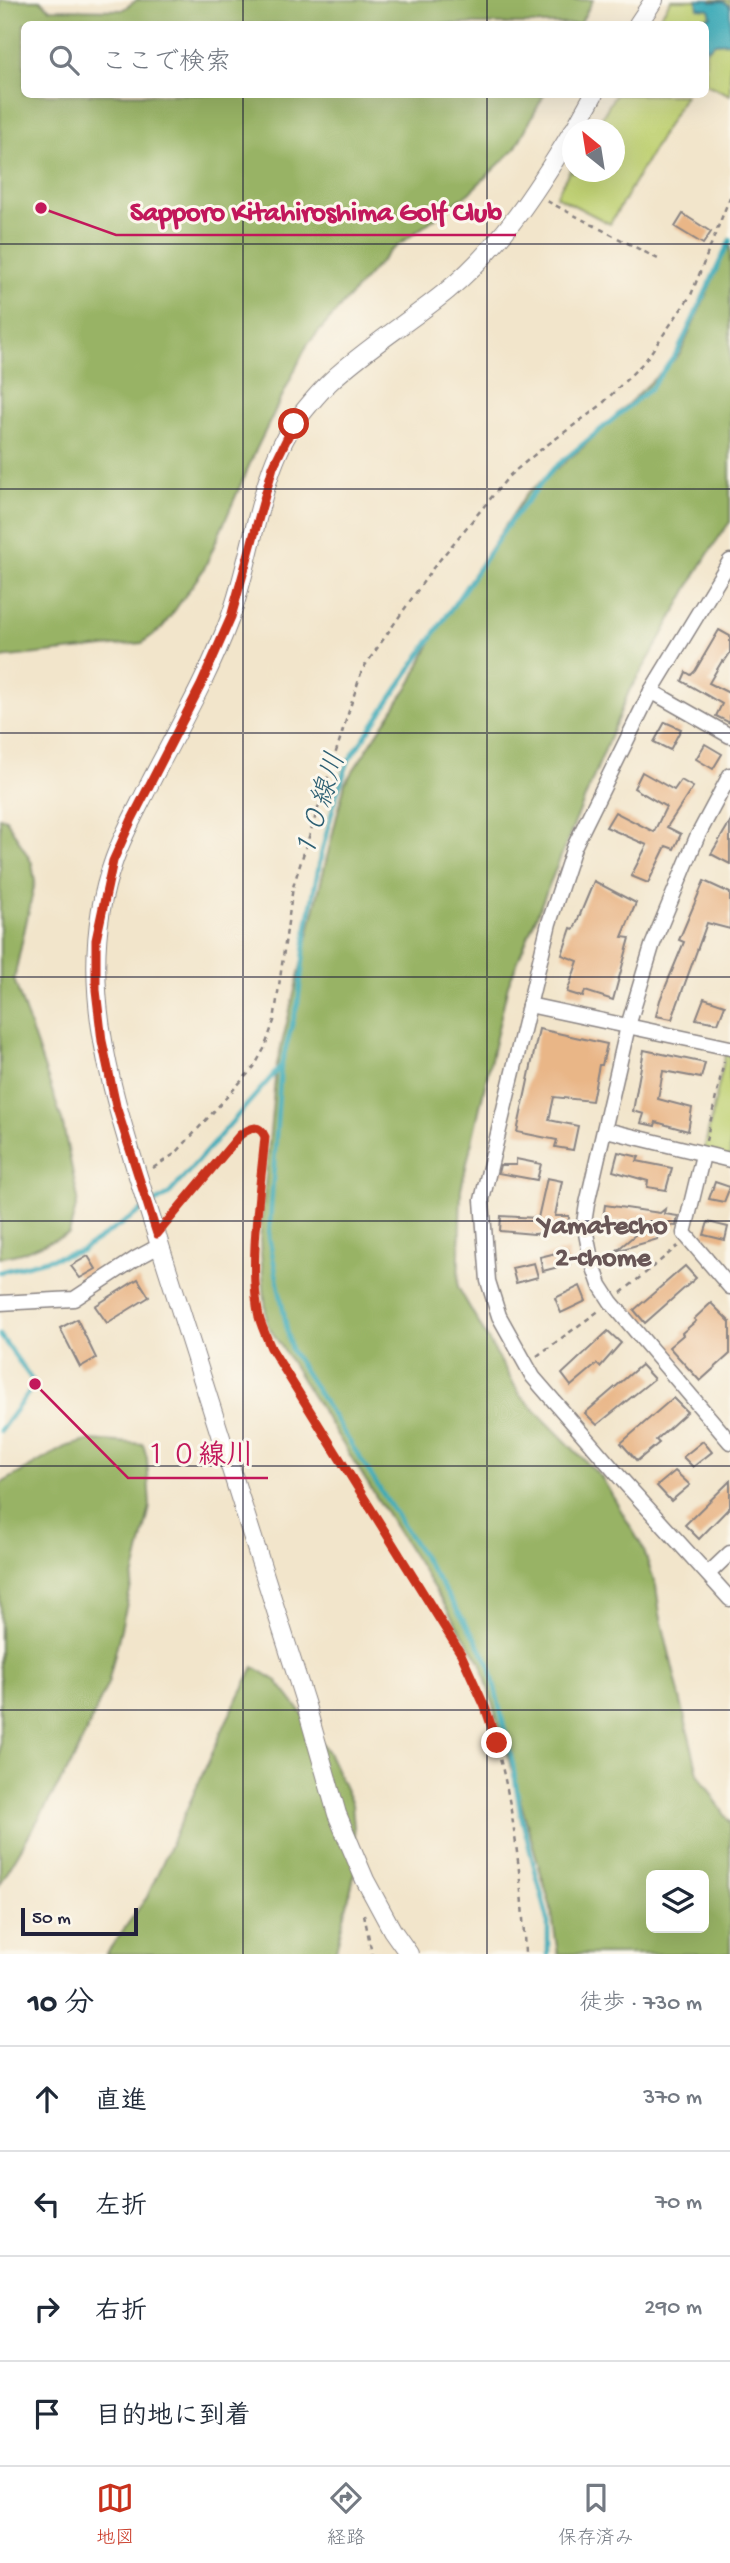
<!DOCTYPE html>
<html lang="ja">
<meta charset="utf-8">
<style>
:root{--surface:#fff;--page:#f2f2f3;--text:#1f2937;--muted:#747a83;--line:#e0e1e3;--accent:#c8321e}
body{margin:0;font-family:"Gochi Hand","Klee One",sans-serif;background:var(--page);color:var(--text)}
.controls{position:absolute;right:21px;bottom:21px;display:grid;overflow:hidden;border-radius:10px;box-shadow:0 7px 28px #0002}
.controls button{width:63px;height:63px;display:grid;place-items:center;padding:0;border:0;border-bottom:2px solid var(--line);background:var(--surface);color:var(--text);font:35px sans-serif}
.compass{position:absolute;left:562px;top:119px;width:63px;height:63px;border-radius:50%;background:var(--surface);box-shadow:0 7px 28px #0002;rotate:330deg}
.scale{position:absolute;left:21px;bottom:18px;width:117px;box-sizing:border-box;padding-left:7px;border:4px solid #22223b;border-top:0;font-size:19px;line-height:24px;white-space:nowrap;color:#22223b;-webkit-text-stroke:5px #fbf7ec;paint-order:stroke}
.stop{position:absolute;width:21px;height:21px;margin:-16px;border:5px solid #c8321e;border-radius:50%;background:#fff}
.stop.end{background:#c8321e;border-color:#fff;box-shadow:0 2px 7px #0008}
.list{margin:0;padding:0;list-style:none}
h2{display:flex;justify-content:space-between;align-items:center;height:91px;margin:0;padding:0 28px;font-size:30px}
h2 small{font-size:23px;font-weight:400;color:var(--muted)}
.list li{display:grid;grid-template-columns:46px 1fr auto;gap:21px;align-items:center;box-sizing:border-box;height:105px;padding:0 28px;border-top:2px solid var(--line)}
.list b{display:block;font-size:26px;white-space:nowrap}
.list em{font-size:23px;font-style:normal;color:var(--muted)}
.icon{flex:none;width:38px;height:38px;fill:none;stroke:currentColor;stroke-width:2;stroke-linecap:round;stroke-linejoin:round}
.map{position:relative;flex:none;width:730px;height:1954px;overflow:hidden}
.search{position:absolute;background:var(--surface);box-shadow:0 7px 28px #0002;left:21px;right:21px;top:21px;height:77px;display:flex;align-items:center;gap:18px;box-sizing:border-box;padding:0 24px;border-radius:10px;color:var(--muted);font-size:26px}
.sheet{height:511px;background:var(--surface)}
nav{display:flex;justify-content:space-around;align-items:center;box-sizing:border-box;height:98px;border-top:2px solid var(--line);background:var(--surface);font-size:19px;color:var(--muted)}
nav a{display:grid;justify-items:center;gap:4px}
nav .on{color:var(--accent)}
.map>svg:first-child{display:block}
.green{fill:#c0d173;stroke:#717a57;stroke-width:2}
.forest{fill:#98b365;stroke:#5d6a50;stroke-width:2;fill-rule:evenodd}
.water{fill:#3aaab8;stroke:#2e667a;stroke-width:2}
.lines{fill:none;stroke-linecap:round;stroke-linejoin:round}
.stream{stroke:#3aaab8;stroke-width:4.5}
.building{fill:#e9b687}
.minor-casing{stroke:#8a8483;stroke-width:17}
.tertiary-casing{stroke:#8a8483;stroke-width:20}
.path{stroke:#8a8483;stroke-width:2.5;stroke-dasharray:5 5;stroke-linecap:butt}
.minor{stroke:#fff;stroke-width:14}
.tertiary{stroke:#fff;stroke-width:18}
.route{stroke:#c8321e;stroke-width:9}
.grid{fill:none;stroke:#22223b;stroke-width:2;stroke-opacity:0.55}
.labels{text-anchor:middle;stroke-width:6;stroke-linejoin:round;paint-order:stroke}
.water-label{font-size:28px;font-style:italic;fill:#2d5f73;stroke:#fbf7ec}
.neighbourhood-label{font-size:28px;font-weight:bold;fill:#685656;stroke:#fbf7ec}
.leader{fill:none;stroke:#c2185b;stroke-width:2.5}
.callout-dot{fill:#c2185b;stroke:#fbf7ec;stroke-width:2.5}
.callout-label{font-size:28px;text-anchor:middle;font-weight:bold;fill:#c2185b;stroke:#fbf7ec;stroke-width:6;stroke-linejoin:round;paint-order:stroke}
</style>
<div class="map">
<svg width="730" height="1954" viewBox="0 0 730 1954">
<rect width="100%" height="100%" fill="#fbf7ec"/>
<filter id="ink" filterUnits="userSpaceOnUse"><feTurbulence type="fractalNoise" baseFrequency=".0143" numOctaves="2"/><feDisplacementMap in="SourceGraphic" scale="14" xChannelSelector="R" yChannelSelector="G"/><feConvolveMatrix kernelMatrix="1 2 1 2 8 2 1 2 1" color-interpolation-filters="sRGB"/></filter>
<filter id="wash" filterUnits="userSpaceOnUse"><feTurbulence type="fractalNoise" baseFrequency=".00686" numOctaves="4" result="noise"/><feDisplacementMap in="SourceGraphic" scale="28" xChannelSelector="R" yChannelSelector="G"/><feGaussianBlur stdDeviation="1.57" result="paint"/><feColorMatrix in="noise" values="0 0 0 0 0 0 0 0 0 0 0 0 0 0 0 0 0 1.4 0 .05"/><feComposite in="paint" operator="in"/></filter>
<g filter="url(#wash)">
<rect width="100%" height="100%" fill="#f2e5cb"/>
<!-- green -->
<g class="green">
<path d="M671,0H730V95L706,84V24H655Z"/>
<path d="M615,95H685L610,224L556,196L572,166V172H614V130L595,129Z"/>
<path d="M727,1047L730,1048V1160L703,1155Z"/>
</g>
<!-- forest -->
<g class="forest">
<path d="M0,0H40L50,9L122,10L137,0H593L580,24H24V94L544,95L515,149L469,193L389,252L307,345L255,452L204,569L162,628L142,643L0,658Z"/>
<path d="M730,241V522C690,575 666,636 629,691L508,985L461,1189L458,1287L520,1395L602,1478L643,1548L656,1586L660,1614L698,1773L730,1823V1954H558L551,1908L481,1663L267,1324L260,1240L276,1068L345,783L412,681L437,629L527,493L582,448L680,354ZM704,1875V1928H651V1875Z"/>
<path d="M0,817L6,819L32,863L35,882L14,979L62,1120L78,1199L69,1234L21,1253L0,1258Z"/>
<path d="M91,1440L143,1444L147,1458L150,1507L108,1683L75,1757L0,1884V1484L65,1447Z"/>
<path d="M254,1667L277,1681L304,1716L329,1754L352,1804L357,1864L335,1954H106L147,1897L227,1720Z"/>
</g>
<!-- water -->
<path class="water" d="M697,0H710L711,2C719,1 725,0 730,7V42L715,43L706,50V24H682L711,16L709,9L698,8Z"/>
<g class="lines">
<!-- stream -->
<g class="stream">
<path d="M281,1066L269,1237L291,1350L475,1638L490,1666L513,1765L520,1811L548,1920V1954"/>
<path d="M152,1204L168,1195L281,1066L298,1003L307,927L321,855L336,796L349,760L510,522L554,468L651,388L678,351L730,240"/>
<path d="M0,1272L81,1251L144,1209"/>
<path d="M0,1335L35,1384L0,1431"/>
</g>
</g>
<g id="blocks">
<!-- building -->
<g class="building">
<path d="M683,214L711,232L703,244L675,227Z"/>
<path d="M719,630L730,636V653L724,662L722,661L709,683L729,693L730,690V723L716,716L722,704L682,681L686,672L691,675L695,671Z"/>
<path d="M665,722L681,729L670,750L654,742Z"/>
<path d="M705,744L722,754L713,769L696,759Z"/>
<path d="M642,772L674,790L681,780L693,787L667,827L681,834L674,849L666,846L648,883L631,876L647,845L606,827L615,812L654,832L666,807L634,788Z"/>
<path d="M730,822V864L711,854Z"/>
<path d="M594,881L636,903L622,937L630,938L613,1000L585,991L583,997L567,992L578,961L562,955L571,928L574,929Z"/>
<path d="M704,881L730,893V929L707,923L672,1019L656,1016L660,1000L684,942L679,940Z"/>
<path d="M704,998L725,1005L718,1023L696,1019Z"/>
<path d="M539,1029L607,1044L602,1065H599L592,1101L554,1097L549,1120L578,1126L573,1150L555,1147L557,1140L517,1132Z"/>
<path d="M644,1050L705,1063L701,1078L663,1071L658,1099L692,1108L688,1131L656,1122L655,1126L641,1123L644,1114L633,1111Z"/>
<path d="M618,1152L639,1157L637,1161L672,1168L666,1190L647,1187L648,1181L613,1171Z"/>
<path d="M516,1159L541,1164L537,1180L498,1173L500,1165H516Z"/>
<path d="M547,1178L562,1181L555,1216H569L568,1231L534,1234L500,1231L501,1216L538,1218Z"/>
<path d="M715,1182L730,1187L724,1202L709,1199Z"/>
<path d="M605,1205L660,1213L665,1209L664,1214L678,1216L676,1226L661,1225L658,1239L616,1251L648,1224L603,1219Z"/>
<path d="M708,1222L728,1227L725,1240L704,1235Z"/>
<path d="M568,1250L570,1264L543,1271L540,1257Z"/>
<path d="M88,1256L96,1269L80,1278L71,1266Z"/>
<path d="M534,1263L538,1277L516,1283L512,1268Z"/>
<path d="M685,1266L696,1278L645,1323L634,1310Z"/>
<path d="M138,1279L149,1297L107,1323L95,1306Z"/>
<path d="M580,1286L586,1301L561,1313L555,1298Z"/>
<path d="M711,1303L730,1322V1354L700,1381L669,1347L683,1335L682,1333L696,1321L694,1319Z"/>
<path d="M77,1319L96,1358L80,1367L60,1328Z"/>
<path d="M608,1331L621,1343L600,1367L597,1364L571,1386L562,1374Z"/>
<path d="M641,1365L654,1379L597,1425L585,1413Z"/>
<path d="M673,1398L687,1412L656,1440L659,1443L637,1461L621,1443Z"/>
<path d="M703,1441L712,1452L693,1467L683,1457Z"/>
<path d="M675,1471L690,1485L671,1501L657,1486Z"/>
<path d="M730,1481V1507L699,1539L685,1525Z"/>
</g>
</g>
</g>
<g filter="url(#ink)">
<use href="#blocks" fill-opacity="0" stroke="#8a8483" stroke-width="2"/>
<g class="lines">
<!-- minor casing -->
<g class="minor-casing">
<g id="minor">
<path d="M730,561L651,691L574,847L549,923L482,1200L488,1281L499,1316L533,1377L624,1482L730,1599"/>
<path d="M651,691L730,736"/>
<path d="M730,775L697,837L652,946L628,1026L587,1204L584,1223L591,1259L600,1285L611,1302L730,1442"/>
<path d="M529,1005L730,1048"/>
<path d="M606,1130L730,1160"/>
<path d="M703,1155L684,1233L730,1287"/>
<path d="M0,1303L74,1299L135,1259L161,1245"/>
<path d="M708,1574L730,1553"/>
</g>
</g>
<!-- tertiary casing -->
<g class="tertiary-casing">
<g id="tertiary">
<path d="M638,24L654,0"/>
<path d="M574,130L594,94"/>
<path d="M409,1954L392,1930L365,1880L337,1814L305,1702L142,1189C109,1083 74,970 114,860C123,834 138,808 150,783C178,729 209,675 230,618C252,560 260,469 296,421C307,407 319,392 332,380C366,348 412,320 448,290C501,246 537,190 572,132"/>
</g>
</g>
<!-- path -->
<g class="path">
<path d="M547,201L658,259"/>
<path d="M706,1141L724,1062"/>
<path d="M153,1168L176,1153L254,1067L264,1049L274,1021L293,887L362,670L433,568L510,475L539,451L600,406L645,361L691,295L730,197"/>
<path d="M168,1221L240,1135C250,1128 259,1123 265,1137L258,1214L256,1284L259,1318L271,1348L461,1654C509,1747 520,1851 525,1954"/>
<path d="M621,1293L678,1246"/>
<path d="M537,1356L600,1310"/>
<path d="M364,1914L372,1954"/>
</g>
<!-- minor -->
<use href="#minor" class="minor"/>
<!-- tertiary -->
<use href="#tertiary" class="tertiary"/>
</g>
</g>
<g class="lines" filter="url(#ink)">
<!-- route -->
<path class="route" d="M294,424L273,467L231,617L201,685L132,819L113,861L96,940V990L102,1041L116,1106L157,1234L240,1135C250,1128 259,1123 265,1137C260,1191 248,1266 259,1317C262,1328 267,1338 271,1348L461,1654L485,1707L497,1743"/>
</g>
<!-- grid -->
<path class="grid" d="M243,0V24M487,0V24M243,94V1954M487,94V1954M0,244H730M0,489H730M0,733H730M0,977H730M0,1221H730M0,1466H730M0,1710H730"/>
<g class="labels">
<!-- water labels -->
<g class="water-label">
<text transform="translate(318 806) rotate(-73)" y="10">１０線川</text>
</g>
<!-- neighbourhood labels -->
<g class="neighbourhood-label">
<text x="603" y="1233">Yamatecho<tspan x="603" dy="32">2-chome</tspan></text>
</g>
</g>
<!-- callouts -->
<path class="leader" d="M41 208L116 235H516M35 1384L128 1478H268"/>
<g class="callout-dot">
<circle cx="41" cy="208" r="7"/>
<circle cx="35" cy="1384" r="7"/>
</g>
<g class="callout-label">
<text x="316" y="220">Sapporo Kitahiroshima Golf Club</text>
<text x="198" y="1463">１０線川</text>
</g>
</svg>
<div class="controls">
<button><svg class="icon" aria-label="layers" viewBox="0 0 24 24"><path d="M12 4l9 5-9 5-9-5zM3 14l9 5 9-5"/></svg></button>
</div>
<svg class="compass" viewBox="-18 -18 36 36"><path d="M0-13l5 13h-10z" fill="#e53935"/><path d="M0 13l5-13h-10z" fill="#747a83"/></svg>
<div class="scale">50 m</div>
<div class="stop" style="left:294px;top:424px"></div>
<div class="stop end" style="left:497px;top:1743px"></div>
<div class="search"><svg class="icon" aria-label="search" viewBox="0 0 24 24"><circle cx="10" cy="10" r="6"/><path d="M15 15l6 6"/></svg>ここで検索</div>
</div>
<section class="sheet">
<h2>10 分<small>徒歩 · 730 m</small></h2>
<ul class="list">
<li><svg class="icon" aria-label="ahead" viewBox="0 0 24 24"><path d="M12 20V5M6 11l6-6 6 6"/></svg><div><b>直進</b></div><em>370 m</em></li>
<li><svg class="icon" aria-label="left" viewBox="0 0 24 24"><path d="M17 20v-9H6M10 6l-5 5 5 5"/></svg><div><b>左折</b></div><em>70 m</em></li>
<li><svg class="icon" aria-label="right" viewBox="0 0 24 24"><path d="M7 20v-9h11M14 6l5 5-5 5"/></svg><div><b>右折</b></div><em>290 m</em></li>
<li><svg class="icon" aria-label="arrive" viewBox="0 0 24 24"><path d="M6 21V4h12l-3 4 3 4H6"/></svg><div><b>目的地に到着</b></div></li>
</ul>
</section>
<nav>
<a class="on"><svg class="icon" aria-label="map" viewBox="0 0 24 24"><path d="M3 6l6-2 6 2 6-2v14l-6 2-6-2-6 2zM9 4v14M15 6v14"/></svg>地図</a>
<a><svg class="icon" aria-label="directions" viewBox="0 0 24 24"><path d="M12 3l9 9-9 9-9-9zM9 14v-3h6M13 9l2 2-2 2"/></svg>経路</a>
<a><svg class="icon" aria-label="saved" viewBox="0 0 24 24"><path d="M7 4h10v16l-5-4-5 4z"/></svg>保存済み</a>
</nav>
